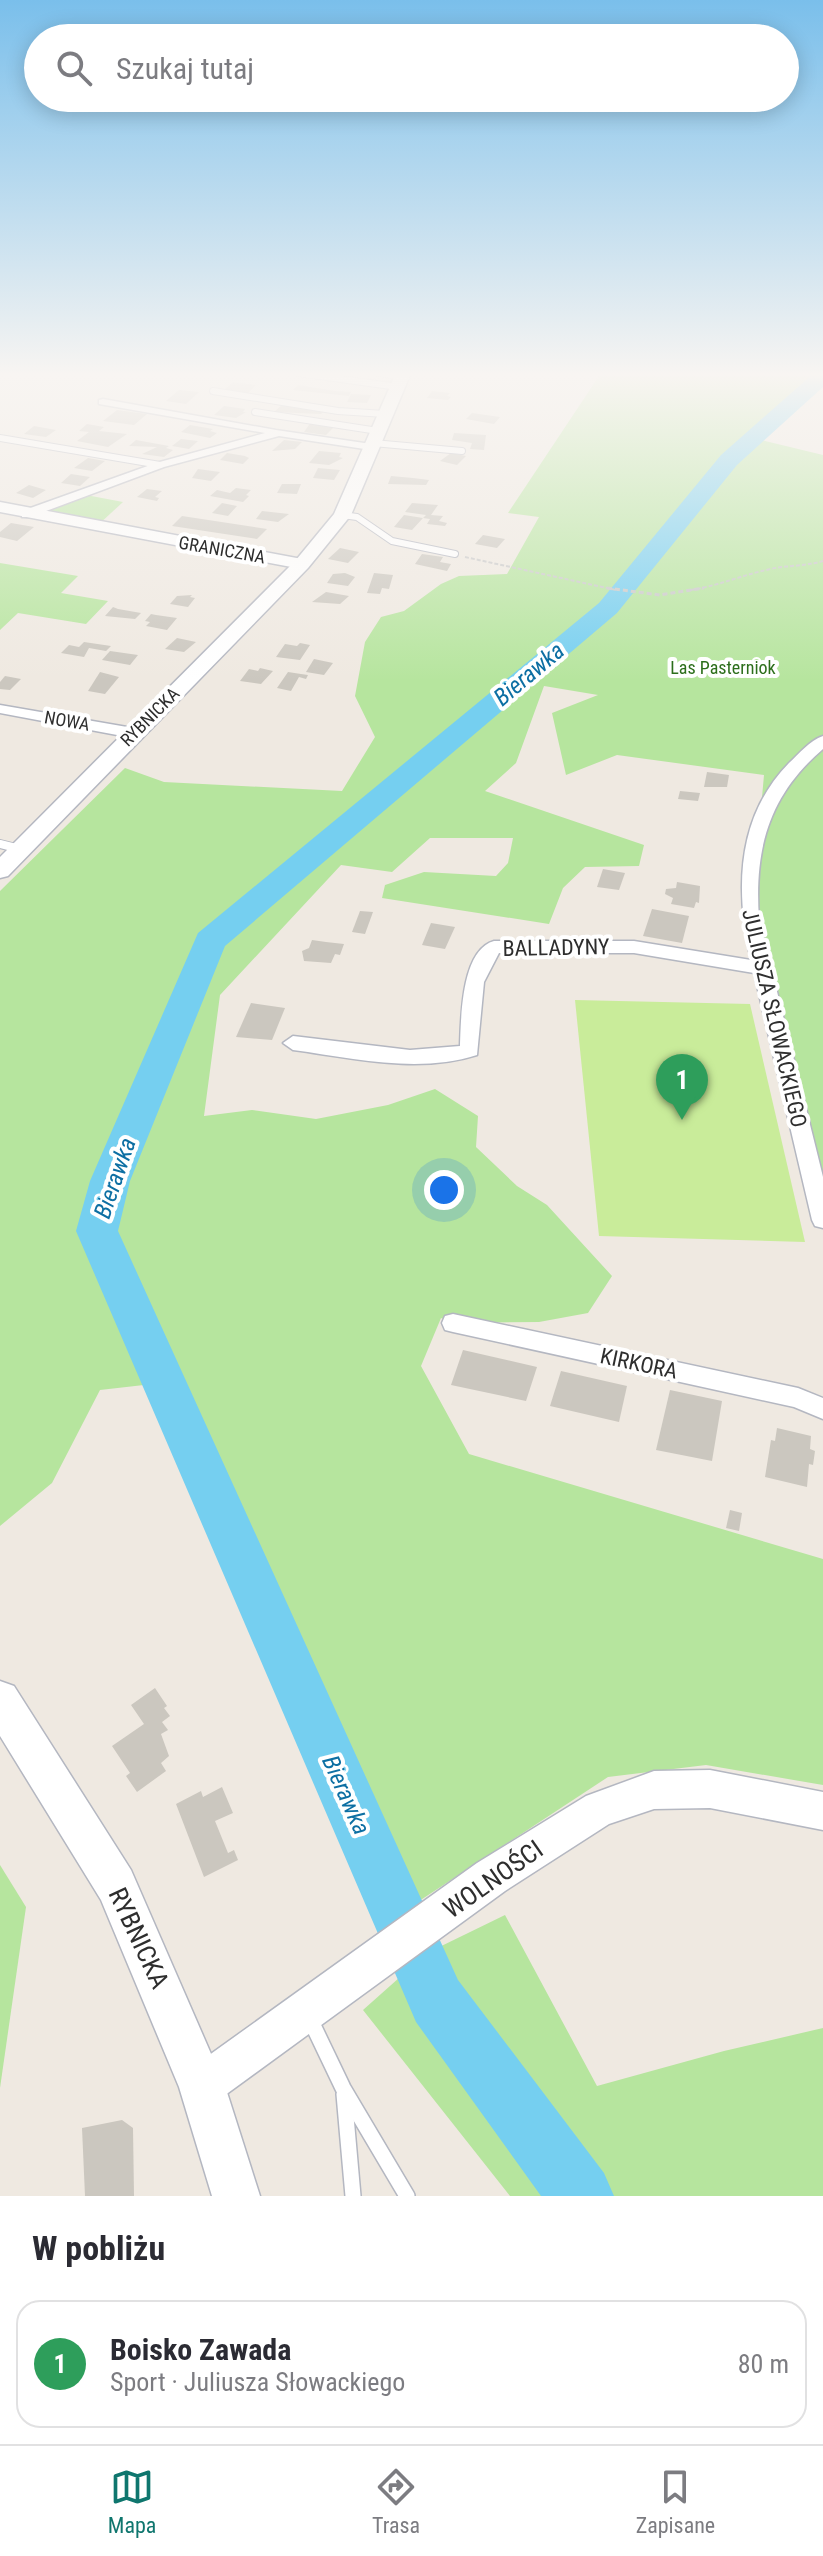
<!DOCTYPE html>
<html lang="pl">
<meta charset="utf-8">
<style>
:root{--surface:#fff;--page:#f2f2f3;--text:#2b2b33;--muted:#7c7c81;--line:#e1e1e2;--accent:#0f766e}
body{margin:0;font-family:"Roboto Condensed",sans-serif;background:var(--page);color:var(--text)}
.you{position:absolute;left:444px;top:1190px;width:28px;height:28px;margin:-20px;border:6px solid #fff;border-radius:50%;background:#1a73e8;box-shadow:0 0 0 12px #1a73e833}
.badge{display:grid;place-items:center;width:52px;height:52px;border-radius:50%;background:var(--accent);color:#fff;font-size:26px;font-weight:700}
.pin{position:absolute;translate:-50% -66px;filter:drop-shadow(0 2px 4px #0008)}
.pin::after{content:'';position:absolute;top:42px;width:28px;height:24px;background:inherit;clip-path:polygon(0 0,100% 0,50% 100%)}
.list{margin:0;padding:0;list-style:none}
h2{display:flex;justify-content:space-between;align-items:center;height:104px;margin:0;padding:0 32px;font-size:34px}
h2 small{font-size:26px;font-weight:400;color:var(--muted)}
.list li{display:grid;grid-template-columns:52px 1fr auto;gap:24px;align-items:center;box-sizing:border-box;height:128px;margin:0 16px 16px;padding:0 16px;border:2px solid var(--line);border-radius:24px}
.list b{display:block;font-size:30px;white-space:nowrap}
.list p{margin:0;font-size:26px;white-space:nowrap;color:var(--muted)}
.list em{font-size:26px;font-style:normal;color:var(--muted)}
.icon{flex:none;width:44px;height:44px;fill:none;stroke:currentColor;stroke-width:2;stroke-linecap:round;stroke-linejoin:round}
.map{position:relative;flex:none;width:823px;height:2196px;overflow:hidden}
.search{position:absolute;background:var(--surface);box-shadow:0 4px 20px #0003;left:24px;right:24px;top:24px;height:88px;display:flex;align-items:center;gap:20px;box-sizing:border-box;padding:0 28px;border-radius:44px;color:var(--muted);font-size:30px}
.sheet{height:248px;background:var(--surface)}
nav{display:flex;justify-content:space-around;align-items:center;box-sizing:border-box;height:112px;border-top:2px solid var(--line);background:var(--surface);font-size:22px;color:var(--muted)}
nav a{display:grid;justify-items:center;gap:4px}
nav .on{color:var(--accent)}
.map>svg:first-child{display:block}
.green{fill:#b6e59e}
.pitch{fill:#c9ec9a}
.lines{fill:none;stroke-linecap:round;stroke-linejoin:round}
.river{fill:#75cff0;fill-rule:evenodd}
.building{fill:#cbc7bf}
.service-far2-casing{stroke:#b4b7c1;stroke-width:8}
.service-far1-casing{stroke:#b4b7c1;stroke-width:10}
.service-casing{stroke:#b4b7c1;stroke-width:18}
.minor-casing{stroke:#b4b7c1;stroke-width:3}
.tertiary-casing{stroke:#b4b7c1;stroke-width:3}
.secondary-casing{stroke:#b4b7c1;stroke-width:3}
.path-far1{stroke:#c9c9c9;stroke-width:2;stroke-dasharray:4 2;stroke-linecap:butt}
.path{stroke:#c9c9c9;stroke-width:3;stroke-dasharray:5 3;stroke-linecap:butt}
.service-far2{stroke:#fff;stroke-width:6}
.service-far1{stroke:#fff;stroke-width:8}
.service{stroke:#fff;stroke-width:15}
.minor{fill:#fff;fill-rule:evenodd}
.tertiary{fill:#fff;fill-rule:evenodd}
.secondary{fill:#fff;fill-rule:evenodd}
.labels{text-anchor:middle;stroke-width:8;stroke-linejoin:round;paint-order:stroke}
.far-street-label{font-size:18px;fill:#2e2e2e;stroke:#fff}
.far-park-label{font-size:18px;fill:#2c6e1b;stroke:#fff}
.street-label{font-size:22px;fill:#2e2e2e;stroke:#fff}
.water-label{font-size:24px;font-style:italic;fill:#0d6fa3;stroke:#fff}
.near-street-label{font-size:26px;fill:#2e2e2e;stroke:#fff}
</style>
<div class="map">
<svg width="823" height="2196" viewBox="0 0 823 2196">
<rect width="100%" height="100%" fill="#efe9e1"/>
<!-- green -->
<g class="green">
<path d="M601,373H821L708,479L672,518L693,508L757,439L823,455V1185L753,898L764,775L617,755L566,775L552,713L598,695L544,686L516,763L485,791L644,845L639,866L585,867L563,888L549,924L382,898L385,885L424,872L496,876L508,863L513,838H430L392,872L341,865L220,995L204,1116L252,1110L316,1119L388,1105L435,1089L478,1116L476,1147L517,1186L547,1205L612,1276L588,1313L539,1322L453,1323L441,1318L421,1366L469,1454L823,1559V1785L706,1765L608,1777L410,1907L179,1381L100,1390L52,1483L0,1526V891L125,768L164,782L342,791L375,737L355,696L365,642L381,617L404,611L441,584L459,576L507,574L539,517L508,513Z"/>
<path d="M86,495L123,502L98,525L47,510Z"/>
<path d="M0,563L78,576L61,593L108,601L86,624L18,613L0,630Z"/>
<path d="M0,1865L26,1907L0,2088Z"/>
<path d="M505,1915L597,2086L724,2051L823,2028V2196H510L363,2010L427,1953Z"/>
</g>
<!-- pitch -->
<path class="pitch" d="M575,1000L750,1004L805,1242L599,1236Z"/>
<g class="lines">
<!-- river -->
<path class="river" d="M814,373H823V387L737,465L617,613L225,946L130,1181L118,1231L458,1980L604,2173L614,2196H541L416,2022L76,1231L90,1181L198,933L599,603L721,455Z"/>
</g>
<!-- building -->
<g class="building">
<path d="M233,382L256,385L248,393L224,390Z"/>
<path d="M298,385L335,391L351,392L349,396L293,390Z"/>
<path d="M179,390L199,392L186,404L166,401Z"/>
<path d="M432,391L450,393L447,396L451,397L448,400L427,398Z"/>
<path d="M351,394L371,395L367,403L347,402Z"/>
<path d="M282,405L325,410L321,414L274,412Z"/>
<path d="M224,406L245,409L243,412H246L236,418L214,415Z"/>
<path d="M117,410L147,414L134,425L103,421Z"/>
<path d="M472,413L500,417L494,424L466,419Z"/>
<path d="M311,422L335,426L326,435L304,432Z"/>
<path d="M87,424L104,427L99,431L127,434L108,447L77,441L89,432L79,431Z"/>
<path d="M190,425L213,429L210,431L217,433L210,438L181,432Z"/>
<path d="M34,426L56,430L46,437L24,434Z"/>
<path d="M454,433L486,435L484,450L470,449L472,443L452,440Z"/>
<path d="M181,439L198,441L189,449L172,446Z"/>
<path d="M136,440L169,446L166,448L173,450L164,457L142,454L157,447L129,446Z"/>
<path d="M284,440L302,442L295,449L272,451Z"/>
<path d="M319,451L341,453L339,457L343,458L329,465L309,463Z"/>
<path d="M227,453L245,456L249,458L243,464L220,460Z"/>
<path d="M451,453L466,456L457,465L440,461Z"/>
<path d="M88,458L105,461L92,471L74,468Z"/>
<path d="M318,468L340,470L334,480L313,478Z"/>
<path d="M198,469L220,472L211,481L192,478Z"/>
<path d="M71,474L90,477L80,486L61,483Z"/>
<path d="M391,476L413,478L429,480L426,485L388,484Z"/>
<path d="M282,484H301L297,494L277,493Z"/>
<path d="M29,485L46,490L33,498L16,493Z"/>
<path d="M236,488L251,490L246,495L249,496L243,502L210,496L217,490L230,493Z"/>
<path d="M147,489L162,491L155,497L159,498L157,501L137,497Z"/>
<path d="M222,503L237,506L228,516L212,513Z"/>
<path d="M412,503L438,505L431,515L443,516L439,521L447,523L445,526L427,524L430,519L423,518L412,530L394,527L404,515L423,518L426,515L405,512Z"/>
<path d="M262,511L289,514L278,522L256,519Z"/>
<path d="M182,516L267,529L257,539L172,526Z"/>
<path d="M11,523L34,527L17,541L0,537V532Z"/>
<path d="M483,535L505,539L497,548L475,544Z"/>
<path d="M340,548L359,552L348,563L328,559Z"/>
<path d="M422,554L443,557L440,562L451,564L447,571L415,564Z"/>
<path d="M345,573L355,577L348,586L327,583L333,574Z"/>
<path d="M374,573L393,575L389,589L382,588L380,594L367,593Z"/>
<path d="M326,592L349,596L340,604L312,602Z"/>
<path d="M192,595L190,597L195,598L188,607L170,604L177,596Z"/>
<path d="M113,607L118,609L141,613L135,619L105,616Z"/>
<path d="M151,614L156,615L177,618L167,630L146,626L150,622L145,621Z"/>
<path d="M177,638L196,642L184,652L165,649Z"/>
<path d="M84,642L111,646L106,651L89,648L84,657L61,653L69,645L79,647Z"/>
<path d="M300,643L310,645L300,660L276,657L285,644L297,646Z"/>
<path d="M110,651L138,655L130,665L102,660Z"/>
<path d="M314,659L333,663L324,675L306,672Z"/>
<path d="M260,668L273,671L261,684L240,681L249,669L258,671Z"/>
<path d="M100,672L119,677L105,694L88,691Z"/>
<path d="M288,672L301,674L308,675L306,679L299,677L291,691L277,688Z"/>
<path d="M5,676L21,679L10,690L0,689V682Z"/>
<path d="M707,772L729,775L727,787H704Z"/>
<path d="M680,791L700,793L698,801L678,799Z"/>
<path d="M603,869L625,873L619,890L597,887Z"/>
<path d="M677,882L700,886L699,903L696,902L694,908L671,904L673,898L665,894L666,889L676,888Z"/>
<path d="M652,909L689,916L682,943L643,936Z"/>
<path d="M360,911L373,912L365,934L352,932Z"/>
<path d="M431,923L455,927L445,949L422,945Z"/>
<path d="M312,940L326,942L344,944L340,955L335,954L331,963L304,961L302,951L309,948Z"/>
<path d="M251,1003L285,1008L272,1040L236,1037Z"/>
<path d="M463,1350L537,1367L526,1401L451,1385Z"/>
<path d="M561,1371L627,1386L619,1422L550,1406Z"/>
<path d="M670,1390L722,1401L712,1461L656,1450Z"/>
<path d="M777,1428L811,1436L810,1449L815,1451L813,1465L809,1464L807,1487L765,1477L771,1440L775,1441Z"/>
<path d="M730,1510L742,1513L739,1531L726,1528Z"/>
<path d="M155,1688L167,1706L164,1708L170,1716L162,1722L168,1730L161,1734L169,1756L161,1763L166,1771L137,1792L126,1776L130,1773L112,1746L144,1724L131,1705Z"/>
<path d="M222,1787L233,1813L215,1821L228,1853L234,1850L238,1860L204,1877L176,1804L201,1791L203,1797Z"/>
<path d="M122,2120L133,2128L134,2196H85L82,2128Z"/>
</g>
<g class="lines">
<!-- service-far2 casing -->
<g class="service-far2-casing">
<g id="service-far2">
<path d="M298,373L398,387"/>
<path d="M378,373L403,376"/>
<path d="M213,391L338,411L385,414"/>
<path d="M255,412L378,431"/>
<path d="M0,438L160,465"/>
<path d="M373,443L462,451"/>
<path d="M342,515L357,517L392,541L455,554"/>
</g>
</g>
<!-- service-far1 casing -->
<g class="service-far1-casing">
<path id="service-far1" d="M0,844L20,849"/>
</g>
<!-- service casing -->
<g class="service-casing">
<g id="service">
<path d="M310,2019L343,2088L407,2196"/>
<path d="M344,2094L353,2196"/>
</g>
</g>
<!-- minor casing -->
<g class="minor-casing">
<g id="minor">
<path d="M103,399L276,430L371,444L377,447L371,450L279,436L164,467L30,517H22V511L156,463L265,433L99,404V400Z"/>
<path d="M0,705L133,728L141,733L133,738L0,713Z"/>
<path d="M823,736V749C769,795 754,849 759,919L823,1177V1228L815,1226L812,1220L754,973L634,953H499L484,982L477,1055C418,1074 353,1058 293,1050L283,1043L293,1036L410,1050L460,1046C461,1019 461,950 494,941H634L751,960C735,891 736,817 789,763C799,754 810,740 823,736Z"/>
<path d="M453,1314L798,1388L823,1398V1419L794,1407L453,1332L445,1330L442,1323L445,1316Z"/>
</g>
</g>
<!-- tertiary casing -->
<g class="tertiary-casing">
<g id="tertiary">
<path d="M0,502L302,559L310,564L302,569L0,512Z"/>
<path d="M710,1770L823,1792V1830L710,1808L654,1809L609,1824L505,1891L217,2101L202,2107L187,2101L181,2086L187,2071L477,1863L586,1796L654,1771Z"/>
</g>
</g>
<!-- secondary casing -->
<g class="secondary-casing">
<g id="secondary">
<path d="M396,373H411L351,515L308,568L8,876L0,878V857L296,560L334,514Z"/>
<path d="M0,1681L14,1686L131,1870L225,2086L260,2196H212L179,2087L101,1900L0,1736Z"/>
</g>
</g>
<!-- path-far1 -->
<g class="path-far1">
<path d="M465,557L616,590"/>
<path d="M691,590C717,586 740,576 766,570C785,565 802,567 823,561"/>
</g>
<!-- path -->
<path class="path" d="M607,588L660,595L704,588"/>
<!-- service-far2 -->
<use href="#service-far2" class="service-far2"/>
<!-- service-far1 -->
<use href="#service-far1" class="service-far1"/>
<!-- service -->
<use href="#service" class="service"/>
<!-- minor -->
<use href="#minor" class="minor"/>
<!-- tertiary -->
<use href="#tertiary" class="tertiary"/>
<!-- secondary -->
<use href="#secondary" class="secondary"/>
</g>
<!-- sky -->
<linearGradient id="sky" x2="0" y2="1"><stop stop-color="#7abfeb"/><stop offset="0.55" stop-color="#f8f5f2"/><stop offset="1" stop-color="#f8f5f2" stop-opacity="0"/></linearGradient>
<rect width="823" height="681" fill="url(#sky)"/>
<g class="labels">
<!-- far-street labels -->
<g class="far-street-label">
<text transform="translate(222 550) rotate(10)" y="6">GRANICZNA</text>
<text transform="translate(150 717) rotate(-45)" y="6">RYBNICKA</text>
<text transform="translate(67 721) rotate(10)" y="6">NOWA</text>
</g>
<!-- far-park labels -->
<g class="far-park-label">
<text x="723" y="674">Las Pasterniok</text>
</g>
<!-- street labels -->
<g class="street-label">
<text transform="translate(556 947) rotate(-1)" y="8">BALLADYNY</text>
<text transform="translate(775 1018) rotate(77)" y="8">JULIUSZA SŁOWACKIEGO</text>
<text transform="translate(639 1363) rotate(12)" y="8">KIRKORA</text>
</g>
<!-- water labels -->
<g class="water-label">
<text transform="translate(529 674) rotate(-40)" y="8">Bierawka</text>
<text transform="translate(115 1178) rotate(-71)" y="8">Bierawka</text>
<text transform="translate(346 1795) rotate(66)" y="8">Bierawka</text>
</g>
<!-- near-street labels -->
<g class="near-street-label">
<text transform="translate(493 1879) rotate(-35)" y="9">WOLNOŚCI</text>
<text transform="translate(139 1938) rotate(65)" y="9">RYBNICKA</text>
</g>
</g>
</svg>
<div class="you"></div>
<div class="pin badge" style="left:682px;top:1120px;background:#2e9e5b">1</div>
<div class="search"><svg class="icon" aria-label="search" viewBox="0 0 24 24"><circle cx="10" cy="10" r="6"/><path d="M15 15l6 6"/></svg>Szukaj tutaj</div>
</div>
<section class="sheet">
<h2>W pobliżu<small></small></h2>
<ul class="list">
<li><span class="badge" style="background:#2e9e5b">1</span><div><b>Boisko Zawada</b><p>Sport · Juliusza Słowackiego</p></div><em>80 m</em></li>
</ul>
</section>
<nav>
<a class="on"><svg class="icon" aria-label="map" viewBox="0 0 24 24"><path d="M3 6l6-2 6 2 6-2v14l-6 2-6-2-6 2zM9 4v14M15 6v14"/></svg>Mapa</a>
<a><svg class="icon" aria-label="directions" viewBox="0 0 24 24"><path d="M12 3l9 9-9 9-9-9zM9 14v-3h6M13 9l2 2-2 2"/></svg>Trasa</a>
<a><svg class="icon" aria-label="saved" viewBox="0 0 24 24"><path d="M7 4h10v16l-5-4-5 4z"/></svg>Zapisane</a>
</nav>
